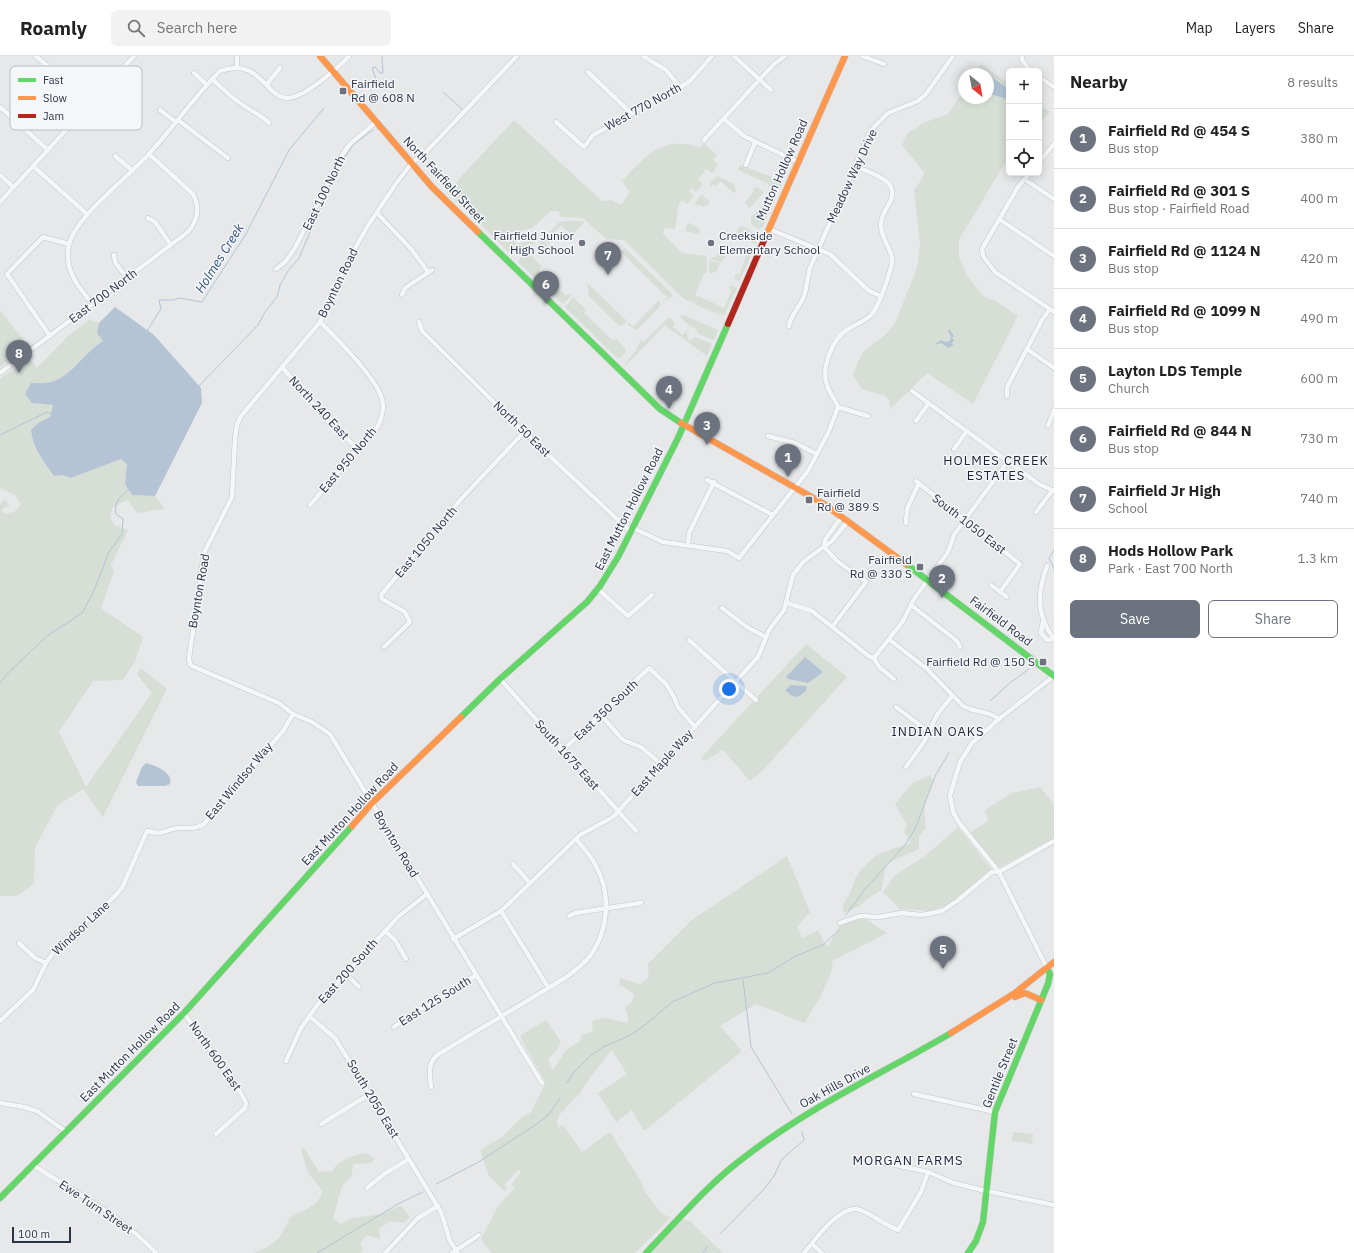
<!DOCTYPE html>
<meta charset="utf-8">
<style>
:root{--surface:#fff;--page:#f2f2f2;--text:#222;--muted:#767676;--line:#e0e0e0;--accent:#6c737f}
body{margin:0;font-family:"IBM Plex Sans",sans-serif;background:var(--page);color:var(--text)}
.controls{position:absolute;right:12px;top:12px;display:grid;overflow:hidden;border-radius:6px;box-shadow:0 2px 10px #0003}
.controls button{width:36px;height:36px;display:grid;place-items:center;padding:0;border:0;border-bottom:1px solid var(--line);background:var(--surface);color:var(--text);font:20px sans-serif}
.compass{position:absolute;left:958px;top:12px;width:36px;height:36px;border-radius:50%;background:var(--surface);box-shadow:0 2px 10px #0003;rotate:149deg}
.scale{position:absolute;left:12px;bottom:10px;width:59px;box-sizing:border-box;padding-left:4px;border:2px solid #2b3445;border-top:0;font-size:11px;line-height:14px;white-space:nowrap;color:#2b3445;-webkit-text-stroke:3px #f4f6f9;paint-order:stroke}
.you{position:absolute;left:729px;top:633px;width:14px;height:14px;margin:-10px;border:3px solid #fff;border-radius:50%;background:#1a73e8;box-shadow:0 0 0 6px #1a73e833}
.badge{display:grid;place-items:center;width:26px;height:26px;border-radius:50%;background:var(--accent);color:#fff;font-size:13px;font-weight:700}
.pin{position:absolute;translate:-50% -33px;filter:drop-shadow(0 1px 2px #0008)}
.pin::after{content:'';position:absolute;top:21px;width:14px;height:12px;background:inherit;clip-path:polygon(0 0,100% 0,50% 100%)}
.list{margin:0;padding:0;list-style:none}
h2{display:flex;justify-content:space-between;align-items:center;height:52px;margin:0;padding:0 16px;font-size:17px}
h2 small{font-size:13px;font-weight:400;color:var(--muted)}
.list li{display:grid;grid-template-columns:26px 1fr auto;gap:12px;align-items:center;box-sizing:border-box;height:60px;padding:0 16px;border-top:1px solid var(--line)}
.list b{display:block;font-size:15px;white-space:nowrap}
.list p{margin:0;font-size:13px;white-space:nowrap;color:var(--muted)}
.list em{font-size:13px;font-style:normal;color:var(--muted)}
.actions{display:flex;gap:8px;padding:12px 16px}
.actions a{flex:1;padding:9px 0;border:1px solid var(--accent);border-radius:6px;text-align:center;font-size:14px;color:var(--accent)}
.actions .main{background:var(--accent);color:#fff}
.icon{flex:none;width:22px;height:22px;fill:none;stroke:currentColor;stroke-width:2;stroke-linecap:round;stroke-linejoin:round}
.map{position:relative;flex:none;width:1054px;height:1197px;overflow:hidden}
header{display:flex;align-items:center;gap:24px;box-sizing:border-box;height:56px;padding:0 20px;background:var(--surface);border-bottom:1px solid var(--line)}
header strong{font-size:19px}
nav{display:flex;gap:22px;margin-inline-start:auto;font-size:14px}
.search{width:280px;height:36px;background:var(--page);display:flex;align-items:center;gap:10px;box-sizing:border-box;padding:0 14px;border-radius:6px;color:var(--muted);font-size:15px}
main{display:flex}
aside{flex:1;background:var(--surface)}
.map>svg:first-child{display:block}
.green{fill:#d6ded6}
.water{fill:#b4c4d5}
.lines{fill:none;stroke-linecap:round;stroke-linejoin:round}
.stream{stroke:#b4c4d5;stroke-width:1}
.street-casing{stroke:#c4c6c8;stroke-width:5.5}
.fast-casing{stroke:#c4c6c8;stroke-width:7}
.slow-casing{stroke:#c4c6c8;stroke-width:7}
.jam-casing{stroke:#c4c6c8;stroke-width:7}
.street{stroke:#f5f6f7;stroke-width:4.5}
.fast{stroke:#63d668;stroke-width:6}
.slow{stroke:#ff974d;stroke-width:6}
.jam{stroke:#b3261e;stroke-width:6}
.poi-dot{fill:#6c737f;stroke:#f4f6f9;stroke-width:1.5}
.labels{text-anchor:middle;stroke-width:3;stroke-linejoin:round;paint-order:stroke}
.poi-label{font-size:12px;fill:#2b3445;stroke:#f4f6f9;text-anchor:start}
.street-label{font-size:12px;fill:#2b3445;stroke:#f4f6f9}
.water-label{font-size:13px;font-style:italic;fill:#34527a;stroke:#f4f6f9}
.neighbourhood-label{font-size:13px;letter-spacing:1px;fill:#1d2536;stroke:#f4f6f9}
.key{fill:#f4f6f9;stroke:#b8bcc3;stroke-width:1}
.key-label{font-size:11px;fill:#2b3445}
</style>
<header>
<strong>Roamly</strong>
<div class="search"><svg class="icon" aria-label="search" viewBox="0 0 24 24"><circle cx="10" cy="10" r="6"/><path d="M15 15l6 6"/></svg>Search here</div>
<nav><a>Map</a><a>Layers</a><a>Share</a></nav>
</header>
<main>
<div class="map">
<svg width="1054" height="1197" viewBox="0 0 1054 1197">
<rect width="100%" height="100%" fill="#e6e8ea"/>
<!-- green -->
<g class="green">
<path d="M981,8L1009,28V100L959,184V201L967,220L984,241L996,245L1018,260L973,348L927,317L890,353L889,344L885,340L862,333L853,319L862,297L886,278L895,267L917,212L920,188L914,134L922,123L924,116L902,89L908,77L920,70V68L948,58L964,34V42H988V18H974Z"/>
<path d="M1039,49L1050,56L1039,68Z"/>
<path d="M514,64L602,145L612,144L621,149L630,136L622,125C644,101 664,78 700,92L704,87L717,99L713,104L718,109L712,117L706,113L698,124L703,128L696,136L691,132L689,135L694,139L687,148L682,144L679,148L675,173L664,172L663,178L682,197L707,200V216L704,218L695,238L697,241L695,246L685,244L624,184L606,183L583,162L560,161L559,155H551L532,172L523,174L519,178L521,184L516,186V188L535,183L537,184L530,191H524L512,199L447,136Z"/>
<path d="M740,109L783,125L780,134L768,130L769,128L738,114Z"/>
<path d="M718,120L734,128L736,136L734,137L720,125L716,130L713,128L711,131L710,126Z"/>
<path d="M757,131L764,136L750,152L745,147L754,135L753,133Z"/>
<path d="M701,138L710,145L708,147L710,150L706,148L704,151L695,148Z"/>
<path d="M772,138L776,142L763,171L759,173L751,168V162Z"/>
<path d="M565,165H582L584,167L572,179L561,169L547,184L555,194L544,184V181L560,166Z"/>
<path d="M688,167L695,169L700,174L699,178L685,175Z"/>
<path d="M742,170L750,174L745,185L736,182L735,179L739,171Z"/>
<path d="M750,175L759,180L756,188L746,185Z"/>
<path d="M541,185H543L552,194L550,198L536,192Z"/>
<path d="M719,189H726V192L727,189L729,194L722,206L711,204L712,201H717Z"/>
<path d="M625,192L672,238L673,240L663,245L668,240L665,239L621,196Z"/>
<path d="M749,192L753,195L740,224L738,225L734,222L736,218L739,219L746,201L744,199Z"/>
<path d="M524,198H529L542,210L539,214L566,240L569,237L572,239L563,248L518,206Z"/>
<path d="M709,205L720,207L717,215L709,218Z"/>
<path d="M587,227L627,265L622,270H619L589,240Z"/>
<path d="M730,229L737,232L724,259L711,254L724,261L694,248L698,240L724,252L732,234L729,232Z"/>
<path d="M573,241L586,254L584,257L613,285L616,283L625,292L626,296L620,302H617L565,251Z"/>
<path d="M659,244L661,249L637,274L628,269L629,266L633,271Z"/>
<path d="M0,254L28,290L0,311Z"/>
<path d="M683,259L718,274L714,284L699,278L693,270L691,271L680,261Z"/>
<path d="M669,261L675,267L673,271L682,279L690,272L686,277L689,280L687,282L690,285L695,281L712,288L707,300L665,269L625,310V307L635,296L641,284L644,286Z"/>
<path d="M89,264L99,267L97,277L103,285C86,296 73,317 54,325C47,328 38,327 31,327L32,347L53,349L50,361L38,367L31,374C32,391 44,406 54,420L63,419L71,422L121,403L127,408L125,428L132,439L155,440L165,453L138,457L127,444L112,452L110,462L115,469L128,474L111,509L114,516L101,552L143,581L135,605L123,624L93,625L59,676L86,731L152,637L137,618L141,612L167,633L103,761L83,733L58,749L35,791L34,827L17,840H0V448L5,443L9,450L2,453L4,458L14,456L21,449L15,439L0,432V323L29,302L37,312L66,282Z"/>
<path d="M806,588L847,621L764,713L750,725L723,694L705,705L701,702Z"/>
<path d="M930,719L934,726C924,743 923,752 926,771L919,780V793L886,808L882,833L857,851L844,857C841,849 846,844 850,837C853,832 853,825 857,820C872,798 885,795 909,788L910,784L904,776L907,769L895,748L913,727Z"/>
<path d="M1040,731L1054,749V782L998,812L970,777L989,764L984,755L1012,737Z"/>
<path d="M958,771L991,813L962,839L950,848L931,855L900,853L883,836L895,819L924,801Z"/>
<path d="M787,800L810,856L797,871L802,882L818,874L824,887L828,891L840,869L864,862L887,877L832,905C836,918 812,954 805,967L756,948L720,970L742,995L644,1075L632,1054L616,1066L598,1037L627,1018L612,994L590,1021L580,1037L560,1058L557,1065L558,1072L563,1069L582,1096L610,1076L641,1125L644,1134L660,1156L670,1162L635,1197H491L481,1183L498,1150L515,1132L511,1129L521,1116L518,1114L504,1129L507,1132L504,1135L489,1120L480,1094L502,1081L521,1062L531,1056L546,1027L521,983V979L546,964L561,986L557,994L548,1003L553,1014L566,994L580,985L582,978L590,977L593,974L592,967L594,964L605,962L627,967L629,964L625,952L632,946L634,938L619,928L620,922L639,928C652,921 648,921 648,908L693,863Z"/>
<path d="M1013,1076L1033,1078L1032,1088L1012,1085Z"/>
<path d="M304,1092L319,1116L332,1115C339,1104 353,1099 366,1097L374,1103L372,1107L353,1108L351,1121L342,1130L333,1162L340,1168L352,1162L377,1159L401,1150L410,1161L404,1167L390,1165L379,1173L380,1183L366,1179L360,1187L363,1193L360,1197H254C277,1188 279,1183 290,1162C301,1154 320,1151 322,1135L308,1116L301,1094Z"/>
<path d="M683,1163L690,1165L723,1197H651Z"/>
</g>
<!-- water -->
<g class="water">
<path d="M988,19L1009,33V44L988,37Z"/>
<path d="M115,251L154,279L201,332L202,347L155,440L132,439L125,428L127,408L121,403L71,422L63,419L54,420C44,406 32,391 31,374L38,367L50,361L53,349L32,347L25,338L31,327C38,327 47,328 54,325C73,318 85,296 103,285L97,277L99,267Z"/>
<path d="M948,274H950L954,280L952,282L954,284L952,287L953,289L949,292L941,287L934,289L941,284L945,286L950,285L951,281Z"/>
<path d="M805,601L823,616L808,627L789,623L786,621Z"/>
<path d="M791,629L807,630L806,635L798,641L792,640L785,634Z"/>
<path d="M146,707C156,710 173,716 170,728L165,730H138L136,726L142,711Z"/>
</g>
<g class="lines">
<!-- stream -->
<g class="stream">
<path d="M509,5L514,0"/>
<path d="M373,31L376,23L372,12L375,11L380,17H383L382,0"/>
<path d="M443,36L463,54"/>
<path d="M377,73H378"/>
<path d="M341,107L354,88L373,74"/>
<path d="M147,275L161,253L159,244H174L179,242L202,246L246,178L289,94L324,52"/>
<path d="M199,330L258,269L265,256L277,241L280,229L288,215L299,202L337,113"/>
<path d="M0,379L47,356L52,358"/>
<path d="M1054,494L1049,502L1054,513"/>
<path d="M0,627L6,619L47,580L82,557L93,537L109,496L122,478L123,463L116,458C114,445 119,442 129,433"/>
<path d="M990,645L1011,626L1029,613"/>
<path d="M846,859L865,833L905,789L915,773L936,718L949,697"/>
<path d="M743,923L751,991L792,1058"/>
<path d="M567,1027L573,1017L590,1000L603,991L629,980L644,970L672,946L715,927L768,917L794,901L824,888L839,874"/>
<path d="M436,1128L477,1107L540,1066L551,1056L560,1042"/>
<path d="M720,1178L765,1132L774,1120L782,1103L804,1084L802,1076"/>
<path d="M317,1197L398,1148L423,1136"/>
<path d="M703,1197L708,1190"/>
</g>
<!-- street casing -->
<g class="street-casing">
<g id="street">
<path d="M36,0L90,48"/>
<path d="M237,0V10"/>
<path d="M517,0L426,96L411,108L395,129L367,171L350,201L320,266L241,360L237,369L235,383L232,441L204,497L189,602L190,608L192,610L279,647L293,658L312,666L330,678L542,1027"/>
<path d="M643,0L666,14L680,31"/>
<path d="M734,0L771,34"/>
<path d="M862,0L884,8"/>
<path d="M1022,0V4L1030,15"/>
<path d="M588,16L632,58"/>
<path d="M194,17L207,29"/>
<path d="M1039,21L1054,31"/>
<path d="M212,23C223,33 233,44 246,51C254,57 262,59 269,67"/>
<path d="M267,28L280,12"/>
<path d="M0,51L48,94"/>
<path d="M160,54L176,66"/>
<path d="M724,63L744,80L798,106"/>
<path d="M178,64L228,102"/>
<path d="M556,66L584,91L593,79L614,68L656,42L668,39L690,25L712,0"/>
<path d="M704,84L773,9L785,0"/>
<path d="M115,100L133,115"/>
<path d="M1039,106L1054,88"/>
<path d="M746,109L755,86"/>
<path d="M33,110L87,158"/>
<path d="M1030,117L1018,131L982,193L983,200L995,216L1054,256"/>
<path d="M0,119L13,131"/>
<path d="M1024,123L1054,143"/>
<path d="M0,146L134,0"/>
<path d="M377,157L412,194L428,216"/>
<path d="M148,162L155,166L171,189"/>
<path d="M999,163L1054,200"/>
<path d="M769,173L830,198L868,234L880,240"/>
<path d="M114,199L115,206L127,222"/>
<path d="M276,213L285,206L295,192L342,99L350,88L376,66"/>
<path d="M402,239L405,232L432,214"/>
<path d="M93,248C77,230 64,214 69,189C74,162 128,121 148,99C173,72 194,41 220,15C262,0 265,44 289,42C306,40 338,12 349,0"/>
<path d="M419,266L422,275L524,376L631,476"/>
<path d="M789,270C790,259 800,251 804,240C807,231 807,222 810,212L871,74L888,57L918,45L926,38L953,0"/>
<path d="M50,280L7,218L43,181L69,188"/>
<path d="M1027,293L1054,312"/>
<path d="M282,311L329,366L357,392"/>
<path d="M0,317L188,176C198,163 200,153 193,138L149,98"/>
<path d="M912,335L1039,428L1054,435"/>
<path d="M1007,340V331L1042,264L1050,253"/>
<path d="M838,351L868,360"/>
<path d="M916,365L929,347"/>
<path d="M1048,370L1054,354"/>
<path d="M768,380L795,387L817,398"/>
<path d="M954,393L967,375"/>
<path d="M707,424L773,459"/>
<path d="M916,425L1020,508L1000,536"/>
<path d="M310,449L378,370C382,361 385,352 382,343C377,323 336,281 320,266"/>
<path d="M1036,456L1052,435"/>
<path d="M906,467L907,453L918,429"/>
<path d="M633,472L663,486L727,495L739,502L808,415L829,375L838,351C835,343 829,337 827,329C821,312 832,283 848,273C856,268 864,266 871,259C879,250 888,223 891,211C896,195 880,185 881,168C881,160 886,153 890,146C901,123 869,117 855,110"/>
<path d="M688,488L689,477L714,426"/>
<path d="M824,491L837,505L866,526L832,571"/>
<path d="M824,491L825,484L842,460"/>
<path d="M1047,510C1037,537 1036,559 1054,583"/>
<path d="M991,529L1007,541"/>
<path d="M598,533L628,560L652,539"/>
<path d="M787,547L812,555L870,601L874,602"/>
<path d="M911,549L957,585L960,591"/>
<path d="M722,552L747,571L766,581"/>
<path d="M1043,566L1041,577L1047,584L1054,583"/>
<path d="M689,584L756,644"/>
<path d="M890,584L927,613L963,650C975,657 988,654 999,663"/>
<path d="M384,591L410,566L405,556L382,543L381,539L462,442L524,376"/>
<path d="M874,602L903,565L914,543L948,496L954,479L1008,405"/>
<path d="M874,602L879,611L894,623"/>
<path d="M500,623L636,775"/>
<path d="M896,651L929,676"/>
<path d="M601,659L623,684L641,691L661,708"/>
<path d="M562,695L649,612L666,628L674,641L678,651L695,671"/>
<path d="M906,711L924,686L937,659L952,640"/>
<path d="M513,808L530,827"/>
<path d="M501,855L548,931"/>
<path d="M569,860L575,857L641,847"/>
<path d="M840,867L860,860L879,861L901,857L922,859L942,855L957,845L992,816H999L1054,785"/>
<path d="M385,875L395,884L406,903"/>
<path d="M453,883L501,855L580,779L613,761L758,601L769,574L784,554L793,519L804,505L832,485L848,465"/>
<path d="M19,887L35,902L46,907"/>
<path d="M1047,912L999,816L960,768L953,756L950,739L960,706L972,687L999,663L1054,620"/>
<path d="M345,917L359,931"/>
<path d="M184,957L242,1039L246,1047L245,1052L216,1078"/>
<path d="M309,960L335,982L343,995L441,1156L450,1185L458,1197"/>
<path d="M0,965L33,934L46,907L56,892L113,842L122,832L147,775C167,780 164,773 178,772C189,771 194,774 204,768L283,675L293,658"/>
<path d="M394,971L412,958L475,920"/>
<path d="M286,1005L301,972L318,948L399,860L427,838"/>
<path d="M431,1031C430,1018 427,1009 437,999L565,922C574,915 583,909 590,900C609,874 611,837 596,810C591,800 583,791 576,783"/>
<path d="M914,1038L995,1056"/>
<path d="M0,1047L24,1051L37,1055L65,1075"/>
<path d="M321,1068L370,1038"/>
<path d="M882,1106L928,1116L954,1127L982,1134L1054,1149"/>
<path d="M33,1109C73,1135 124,1162 156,1197"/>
<path d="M367,1132L384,1118L409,1103"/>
<path d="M812,1188L822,1197"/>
<path d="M385,1197L418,1162L438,1150"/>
<path d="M452,1197L479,1179"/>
<path d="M804,1197C815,1184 838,1151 857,1153C867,1155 887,1170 898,1174L921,1136L928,1116"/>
</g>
</g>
<!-- fast casing -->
<g class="fast-casing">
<g id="fast">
<path d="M478,176L660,353L681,367"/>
<path d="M906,508L1054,620"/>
<path d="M461,661L500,623L587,546L600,530L618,501L678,382L728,268"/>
<path d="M0,1142L184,957L352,770"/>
<path d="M646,1197C678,1164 709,1127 746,1100C809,1051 883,1017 951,977"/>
<path d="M968,1197L976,1185L983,1166L995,1056L1048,928L1050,918L1047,912"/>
</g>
</g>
<!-- slow casing -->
<g class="slow-casing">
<g id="slow">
<path d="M320,0L432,131L478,176"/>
<path d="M765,182L845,0"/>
<path d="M681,367L824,448L906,508"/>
<path d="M352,770L372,747L461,661"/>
<path d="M1015,941L1025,937L1041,944"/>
<path d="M951,977L1015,937L1054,906"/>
</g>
</g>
<!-- jam casing -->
<g class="jam-casing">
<path id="jam" d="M728,268L765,182"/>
</g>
<!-- street -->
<use href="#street" class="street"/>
<!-- fast -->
<use href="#fast" class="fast"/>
<!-- slow -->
<use href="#slow" class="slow"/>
<!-- jam -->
<use href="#jam" class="jam"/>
</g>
<!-- markers -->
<g class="poi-dot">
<rect x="339" y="31" width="8" height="8" rx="2"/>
<circle cx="582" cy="187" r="4"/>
<circle cx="711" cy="187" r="4"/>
<rect x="805" y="440" width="8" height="8" rx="2"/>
<rect x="916" y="507" width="8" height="8" rx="2"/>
<rect x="1039" y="602" width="8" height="8" rx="2"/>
</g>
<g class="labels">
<!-- poi labels -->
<g class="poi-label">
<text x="351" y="32">Fairfield<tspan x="351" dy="14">Rd @ 608 N</tspan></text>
<text x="574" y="184" text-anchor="end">Fairfield Junior<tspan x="574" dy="14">High School</tspan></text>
<text x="719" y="184">Creekside<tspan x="719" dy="14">Elementary School</tspan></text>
<text x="817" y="441">Fairfield<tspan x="817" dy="14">Rd @ 389 S</tspan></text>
<text x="912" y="508" text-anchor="end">Fairfield<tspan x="912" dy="14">Rd @ 330 S</tspan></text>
<text x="1035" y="610" text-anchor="end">Fairfield Rd @ 150 S</text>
</g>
<!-- street labels -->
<g class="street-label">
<text transform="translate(643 51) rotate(-29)" y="4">West 770 North</text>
<text transform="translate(782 114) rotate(-66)" y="4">Mutton Hollow Road</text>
<text transform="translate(852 120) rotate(-65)" y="4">Meadow Way Drive</text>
<text transform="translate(444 124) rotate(47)" y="4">North Fairfield Street</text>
<text transform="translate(324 137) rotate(-64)" y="4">East 100 North</text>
<text transform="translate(338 227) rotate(-64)" y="4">Boynton Road</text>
<text transform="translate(103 240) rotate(-37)" y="4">East 700 North</text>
<text transform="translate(319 352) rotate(47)" y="4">North 240 East</text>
<text transform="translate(522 373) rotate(44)" y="4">North 50 East</text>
<text transform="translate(348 404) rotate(-50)" y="4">East 950 North</text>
<text transform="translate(629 453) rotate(-63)" y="4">East Mutton Hollow Road</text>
<text transform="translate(969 468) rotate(38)" y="4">South 1050 East</text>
<text transform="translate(426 486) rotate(-50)" y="4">East 1050 North</text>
<text transform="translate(199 535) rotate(-80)" y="4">Boynton Road</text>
<text transform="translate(1001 565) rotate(37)" y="4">Fairfield Road</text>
<text transform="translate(606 654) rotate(-43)" y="4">East 350 South</text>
<text transform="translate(567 699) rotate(48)" y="4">South 1675 East</text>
<text transform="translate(662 707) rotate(-48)" y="4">East Maple Way</text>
<text transform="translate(239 725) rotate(-50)" y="4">East Windsor Way</text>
<text transform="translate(350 758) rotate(-47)" y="4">East Mutton Hollow Road</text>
<text transform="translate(396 788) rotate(59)" y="4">Boynton Road</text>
<text transform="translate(81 872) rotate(-43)" y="4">Windsor Lane</text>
<text transform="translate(348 915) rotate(-48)" y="4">East 200 South</text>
<text transform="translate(435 945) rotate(-32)" y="4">East 125 South</text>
<text transform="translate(130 996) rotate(-45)" y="4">East Mutton Hollow Road</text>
<text transform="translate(215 1000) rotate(55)" y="4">North 600 East</text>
<text transform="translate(1000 1017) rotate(-68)" y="4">Gentile Street</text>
<text transform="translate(835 1030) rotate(-29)" y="4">Oak Hills Drive</text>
<text transform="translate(373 1043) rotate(59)" y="4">South 2050 East</text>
<text transform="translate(96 1151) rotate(34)" y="4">Ewe Turn Street</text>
</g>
<!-- water labels -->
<g class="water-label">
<text transform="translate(219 202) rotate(-58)" y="5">Holmes Creek</text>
</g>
<!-- neighbourhood labels -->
<g class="neighbourhood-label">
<text x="996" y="409">HOLMES CREEK<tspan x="996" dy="15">ESTATES</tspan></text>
<text x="938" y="680">INDIAN OAKS</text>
<text x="908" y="1109">MORGAN FARMS</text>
</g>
</g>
<!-- legend -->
<rect x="10" y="10" width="132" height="64" rx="6" class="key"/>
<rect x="18" y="22" width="18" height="4" fill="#63d668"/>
<rect x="18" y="40" width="18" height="4" fill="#ff974d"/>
<rect x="18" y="58" width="18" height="4" fill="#b3261e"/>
<g class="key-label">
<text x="43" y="28">Fast</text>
<text x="43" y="46">Slow</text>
<text x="43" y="64">Jam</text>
</g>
</svg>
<div class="controls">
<button>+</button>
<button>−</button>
<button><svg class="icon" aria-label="locate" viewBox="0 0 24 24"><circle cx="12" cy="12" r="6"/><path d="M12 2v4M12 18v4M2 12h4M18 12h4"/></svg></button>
</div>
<svg class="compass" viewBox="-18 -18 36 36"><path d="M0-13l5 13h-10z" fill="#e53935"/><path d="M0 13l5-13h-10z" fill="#767676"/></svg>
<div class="scale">100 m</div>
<div class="you"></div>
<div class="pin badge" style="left:788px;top:421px">1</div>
<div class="pin badge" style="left:942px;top:542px">2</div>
<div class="pin badge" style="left:707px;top:389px">3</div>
<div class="pin badge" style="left:669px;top:353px">4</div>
<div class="pin badge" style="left:943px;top:913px">5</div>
<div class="pin badge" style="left:546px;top:248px">6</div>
<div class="pin badge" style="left:608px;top:219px">7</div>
<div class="pin badge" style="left:19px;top:317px">8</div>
</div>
<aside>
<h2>Nearby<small>8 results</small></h2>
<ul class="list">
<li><span class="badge">1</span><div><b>Fairfield Rd @ 454 S</b><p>Bus stop</p></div><em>380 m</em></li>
<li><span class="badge">2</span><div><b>Fairfield Rd @ 301 S</b><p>Bus stop · Fairfield Road</p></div><em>400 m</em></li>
<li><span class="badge">3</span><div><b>Fairfield Rd @ 1124 N</b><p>Bus stop</p></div><em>420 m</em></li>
<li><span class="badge">4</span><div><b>Fairfield Rd @ 1099 N</b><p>Bus stop</p></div><em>490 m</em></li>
<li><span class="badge">5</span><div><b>Layton LDS Temple</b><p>Church</p></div><em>600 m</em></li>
<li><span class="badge">6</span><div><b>Fairfield Rd @ 844 N</b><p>Bus stop</p></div><em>730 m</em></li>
<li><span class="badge">7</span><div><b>Fairfield Jr High</b><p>School</p></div><em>740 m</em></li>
<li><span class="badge">8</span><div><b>Hods Hollow Park</b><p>Park · East 700 North</p></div><em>1.3 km</em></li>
</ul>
<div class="actions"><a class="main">Save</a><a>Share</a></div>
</aside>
</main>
